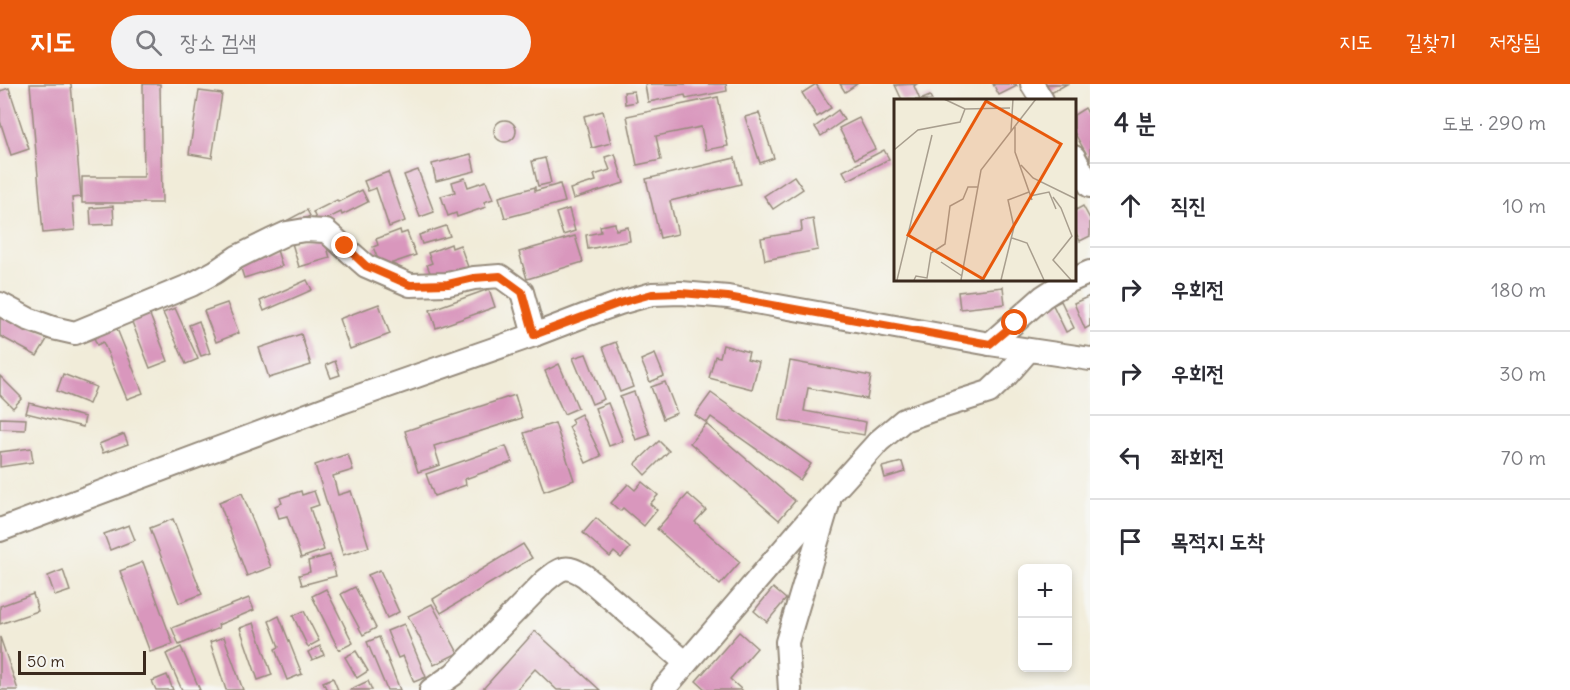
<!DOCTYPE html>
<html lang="ko">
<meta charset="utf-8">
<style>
:root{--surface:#fff;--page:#f2f2f3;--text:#2b2b33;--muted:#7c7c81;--line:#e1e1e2;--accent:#ea580c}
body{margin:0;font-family:Delius,"Poor Story",sans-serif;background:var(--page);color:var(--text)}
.controls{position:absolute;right:18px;bottom:18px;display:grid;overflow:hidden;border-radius:9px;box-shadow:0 3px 9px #0003}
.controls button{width:54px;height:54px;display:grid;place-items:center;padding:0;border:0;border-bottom:2px solid var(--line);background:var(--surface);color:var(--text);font:30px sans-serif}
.scale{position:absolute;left:18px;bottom:15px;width:128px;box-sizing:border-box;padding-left:6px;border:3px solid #3b2a1e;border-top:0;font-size:16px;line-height:21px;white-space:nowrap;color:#3b2a1e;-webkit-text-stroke:4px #f6f6f2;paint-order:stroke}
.stop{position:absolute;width:18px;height:18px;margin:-14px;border:4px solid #ea580c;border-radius:50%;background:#fff}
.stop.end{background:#ea580c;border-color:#fff;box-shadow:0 2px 6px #0008}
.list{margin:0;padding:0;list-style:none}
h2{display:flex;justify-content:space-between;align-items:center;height:78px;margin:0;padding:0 24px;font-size:26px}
h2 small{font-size:20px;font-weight:400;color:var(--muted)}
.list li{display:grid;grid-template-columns:39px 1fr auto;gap:18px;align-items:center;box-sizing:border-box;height:84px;padding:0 24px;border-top:2px solid var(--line)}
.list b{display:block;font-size:22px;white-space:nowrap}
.list em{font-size:20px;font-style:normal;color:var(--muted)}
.icon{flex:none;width:33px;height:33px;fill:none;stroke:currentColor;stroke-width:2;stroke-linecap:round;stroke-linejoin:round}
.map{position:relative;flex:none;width:1090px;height:606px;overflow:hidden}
header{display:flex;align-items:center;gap:36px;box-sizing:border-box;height:84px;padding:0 30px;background:var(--accent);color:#fff}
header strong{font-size:28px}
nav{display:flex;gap:33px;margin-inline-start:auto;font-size:21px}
.search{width:420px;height:54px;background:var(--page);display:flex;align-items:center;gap:15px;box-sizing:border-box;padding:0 21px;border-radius:33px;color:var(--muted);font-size:22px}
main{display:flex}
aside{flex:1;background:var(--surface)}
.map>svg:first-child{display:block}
.building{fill:#d997bd}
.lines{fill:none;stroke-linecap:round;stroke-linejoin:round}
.minor-casing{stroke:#968b7c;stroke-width:26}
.minor{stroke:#fff;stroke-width:22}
.route{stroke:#ea580c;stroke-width:8}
.inset-road{fill:none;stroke:#a89e8e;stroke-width:1.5}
.view{fill:#e8590c;fill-opacity:0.15;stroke:#e8590c;stroke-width:3}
.inset-edge{fill:none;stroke:#3b2a1e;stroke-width:3}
</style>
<header>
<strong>지도</strong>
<div class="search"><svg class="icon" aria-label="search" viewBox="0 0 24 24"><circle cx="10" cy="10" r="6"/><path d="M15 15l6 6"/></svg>장소 검색</div>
<nav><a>지도</a><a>길찾기</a><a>저장됨</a></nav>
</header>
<main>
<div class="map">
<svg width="1090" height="606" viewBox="0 0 1090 606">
<rect width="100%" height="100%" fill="#f6f6f2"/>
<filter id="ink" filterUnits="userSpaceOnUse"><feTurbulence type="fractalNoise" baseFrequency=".0167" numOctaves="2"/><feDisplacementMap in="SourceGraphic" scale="12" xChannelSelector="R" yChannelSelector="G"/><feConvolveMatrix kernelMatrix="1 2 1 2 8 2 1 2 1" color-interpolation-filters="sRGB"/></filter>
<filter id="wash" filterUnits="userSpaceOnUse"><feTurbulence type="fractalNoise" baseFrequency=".008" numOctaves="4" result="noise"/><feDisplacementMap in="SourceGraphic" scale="24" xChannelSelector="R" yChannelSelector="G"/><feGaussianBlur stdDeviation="1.35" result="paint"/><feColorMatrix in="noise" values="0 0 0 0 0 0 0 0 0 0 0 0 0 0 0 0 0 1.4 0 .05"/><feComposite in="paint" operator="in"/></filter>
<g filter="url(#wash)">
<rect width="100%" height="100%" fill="#f1ecd9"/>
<g id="blocks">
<!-- building -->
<g class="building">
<path d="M30,0H71L81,113L72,114L75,146L43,149Z"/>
<path d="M143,0H160L162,119H82V93H144Z"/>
<path d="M652,0H726L727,7L686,15L685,11L648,18L645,1Z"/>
<path d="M816,0L831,24L817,33L802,9Z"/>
<path d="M840,0H857L845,8Z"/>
<path d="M917,0L914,2L920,16L930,12L932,16H902L895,1Z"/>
<path d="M993,0H1016L1017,2L999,11Z"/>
<path d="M1046,0H1067L1051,9Z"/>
<path d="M9,4L29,65L11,71L0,37V7Z"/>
<path d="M199,7L222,10L212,74L189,70Z"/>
<path d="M634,7L636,18L625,20L624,8Z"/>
<path d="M718,13L728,62L706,66L701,43L656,52L661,76L637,81L627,32Z"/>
<path d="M1085,24L1090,33V76L1074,48V31Z"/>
<path d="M838,26L844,36L821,52L815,43Z"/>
<path d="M603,27L611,59L592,64L584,32Z"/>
<path d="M759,29L774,74L760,79L745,33Z"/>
<path d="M859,34L875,65L855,75L839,44Z"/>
<circle cx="505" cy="47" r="11"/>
<path d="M884,66L889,75L848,96L843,87Z"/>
<path d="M471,70L475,87L436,97L432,80Z"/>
<path d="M615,70L624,99L573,115L570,105L596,97L594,91L610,86L605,73Z"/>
<path d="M545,74L551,99L538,102L532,77Z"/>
<path d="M735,74L741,100L670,117L678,150L660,154L646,95Z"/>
<path d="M418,86L434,128L420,133L404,91Z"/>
<path d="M388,88L405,137L389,143L376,104L368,107L364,97Z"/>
<path d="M794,92L803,105L773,125L764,112Z"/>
<path d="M465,94L468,103L486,97L493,115L484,118L486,123L457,133L456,129L448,132L441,112L455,108L452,98Z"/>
<path d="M560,100L565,118L505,134L499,113L535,103V107Z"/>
<path d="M362,106L368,118L342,131L341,128L318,139L313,128L337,116L338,118Z"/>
<path d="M113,122L114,140L91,141L90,124Z"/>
<path d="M1083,122L1090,135V152L1080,157L1074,145V127Z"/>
<path d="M569,125L575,147L563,151L556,129Z"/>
<path d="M307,126L310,132L286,144L284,138Z"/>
<path d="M813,135L818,166L765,176L761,154L802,147L801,137Z"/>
<path d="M615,139L616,146L628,143L630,157L588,165L586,151L601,148L600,142Z"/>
<path d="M446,142L450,152L422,160L419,151Z"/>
<path d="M400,146L401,150L407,148L416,171L381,183L373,163L378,161L376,155Z"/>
<path d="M324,152L330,174L299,183L292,159Z"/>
<path d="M575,152L583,178L527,195L519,168Z"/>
<path d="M451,160L452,164L460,161L468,183L433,196L427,181L432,179L428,169Z"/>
<path d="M277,166L282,182L244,194L239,178Z"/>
<path d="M307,196L312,206L264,227L260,217Z"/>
<path d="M1003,203L1005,220L960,225L958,208Z"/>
<path d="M489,205L495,223L436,244L430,226Z"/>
<path d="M1090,212V242L1085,245L1074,219Z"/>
<path d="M1061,217L1074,244L1066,248L1053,221Z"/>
<path d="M227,219L239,249L216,258L204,227Z"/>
<path d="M379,220L390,250L350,265L339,235Z"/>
<path d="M175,224L198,275L186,280L163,229Z"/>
<path d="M0,225L49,252L37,272L0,252Z"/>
<path d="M148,226L168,277L150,284L130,233Z"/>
<path d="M199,237L210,269L201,272L189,241Z"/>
<path d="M115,240L143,309L127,315L103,258L97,261L92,249Z"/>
<path d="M301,250L311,281L269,294L259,264Z"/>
<path d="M616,258L633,303L620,308L603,263Z"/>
<path d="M723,261L749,268L747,275L759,278L752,305L709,294L715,272L720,273Z"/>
<path d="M586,270L604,315L592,320L573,274Z"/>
<path d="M655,270L664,292L650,298L641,276Z"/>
<path d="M335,277L340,291L331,294L326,281Z"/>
<path d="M790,277L871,292L867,315L808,304L804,327L866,338L864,351L779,336Z"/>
<path d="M559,280L578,324L564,330L545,287Z"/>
<path d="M63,290L96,303L89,320L57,307Z"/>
<path d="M0,292L22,314L13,324L0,311Z"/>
<path d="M665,298L677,329L663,335L651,303Z"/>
<path d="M634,308L650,351L636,356L620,313Z"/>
<path d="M711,309L811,380L800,396L711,333L707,339L695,331Z"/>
<path d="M515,311L522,334L434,362L440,381L418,388L405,347Z"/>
<path d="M29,319L85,333L83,343L26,329Z"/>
<path d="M608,319L623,357L609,362L595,324Z"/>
<path d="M581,330L601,372L586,379L569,343L573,340L571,335Z"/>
<path d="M0,334L26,335L25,346L0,345Z"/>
<path d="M555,339L574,396L544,407L524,349Z"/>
<path d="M706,340L795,417L779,436L690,359Z"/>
<path d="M124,350L128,360L103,369L99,360Z"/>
<path d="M659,357L669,367L645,391L635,380Z"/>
<path d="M506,362L512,378L465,395L466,401L434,412L426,390Z"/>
<path d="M31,364L33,378L0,383V368Z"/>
<path d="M348,370L353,386L333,392L338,411L351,407L369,463L343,471L315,381Z"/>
<path d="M902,378L905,388L885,394L882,383Z"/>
<path d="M642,398L658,411L650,420L657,426L644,442L623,424L620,427L611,419L628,400L635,406Z"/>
<path d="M301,407L302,411L314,407L319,421L310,424L324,466L301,474L287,432L279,434L275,422L282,419L280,414Z"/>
<path d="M242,409L271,483L247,492L219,418Z"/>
<path d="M688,410L706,426L695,438L740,478L720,501L657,445Z"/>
<path d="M596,434L630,464L621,474L614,468L610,473L583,449Z"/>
<path d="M173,435L202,510L179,519L150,444Z"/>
<path d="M129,441L135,456L110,466L104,450Z"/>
<path d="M523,460L532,474L441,529L433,515Z"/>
<path d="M330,471L336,492L302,501L299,491L310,488L308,477Z"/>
<path d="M143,478L173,560L150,568L120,487Z"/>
<path d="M63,486L70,507L55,512L48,492Z"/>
<path d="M380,486L399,528L387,534L368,491Z"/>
<path d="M355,503L376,544L363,551L341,510Z"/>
<path d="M773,504L786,515L767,538L754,527Z"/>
<path d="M326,505L353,559L339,566L312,512Z"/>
<path d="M33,510L38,527L0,540V522Z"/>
<path d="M249,514L254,526L218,541L219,544L179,561L172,544Z"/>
<path d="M432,520L458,569L434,581L408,532Z"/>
<path d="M304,527L319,557L308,563L293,532Z"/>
<path d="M279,532L302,590L287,596L275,565L279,563L269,537Z"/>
<path d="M254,539L272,591L258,596L240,544Z"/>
<path d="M404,540L426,593L414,598L403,572L398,574L387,547Z"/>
<path d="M535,547L600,606H557L535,585L516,606H482Z"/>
<path d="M739,548L757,564L730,595L742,606H706L696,597Z"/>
<path d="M224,553L243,606H226L210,558Z"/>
<path d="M379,553L400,606H387L367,558Z"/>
<path d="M0,554V553L18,606H0Z"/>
<path d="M320,562L324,571L312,576L308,568Z"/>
<path d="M181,563L200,606H182L166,570Z"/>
<path d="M356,567L368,587L357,594L345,573Z"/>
<path d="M167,591L173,606H156L152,597Z"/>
<path d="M333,594L338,606H327L323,598Z"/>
<path d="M368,597L372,606H349Z"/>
</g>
</g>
</g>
<g filter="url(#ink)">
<use href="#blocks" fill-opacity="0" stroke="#968b7c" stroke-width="1.5"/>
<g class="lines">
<!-- minor casing -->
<g class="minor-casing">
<g id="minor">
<path d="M1032,0L1042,16"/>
<path d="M1074,73L1090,102"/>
<path d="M0,220L28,235L53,244L75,249L191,201L215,188L237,173L272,156L287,149L305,146L326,147L366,182L410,201L448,200L474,194L500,192L522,208L534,251"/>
<path d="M990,260L1043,213L1063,200L1090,188"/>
<path d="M0,446L342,318L534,251L586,231L620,219L652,210L681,209L728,213L990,260L1090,275"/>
<path d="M431,606L454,590L545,497C562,483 566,480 585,492L686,579"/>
<path d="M663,606L831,410L879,357L904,336L935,325L989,308L1007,291L1028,267"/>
<path d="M790,606L787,558L829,417"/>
</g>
</g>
<!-- minor -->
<use href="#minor" class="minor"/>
</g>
</g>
<g class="lines" filter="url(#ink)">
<!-- route -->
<path class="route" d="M345,162L366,182L410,201L448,200L474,194L500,192L522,208L534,251L620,219L652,210L681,209L728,213L990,260L1015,239"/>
</g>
<!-- overview -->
<g transform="translate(894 15)">
<rect width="182" height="182" fill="#f1ecd9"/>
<path class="inset-road" d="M50,0L71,10L116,9M121,28V53L138,101M117,32L119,0M0,51L24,31L66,23L71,10M127,66L139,79L182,100M136,97L155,93L162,110M159,98L167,109L178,137L159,161L177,181M118,139L133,144L150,181M47,163L68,177M3,181L38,36M20,181L22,177L33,179L37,154L51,145L56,107L69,100L74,88H84M67,181L87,71L142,0M107,181L120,128L114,101L135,93"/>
<path class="view" d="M92,2L167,45L89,180L14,136Z"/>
<rect width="182" height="182" class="inset-edge"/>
</g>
</svg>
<div class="controls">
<button>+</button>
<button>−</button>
</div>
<div class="scale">50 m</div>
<div class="stop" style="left:1015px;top:239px"></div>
<div class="stop end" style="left:345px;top:162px"></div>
</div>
<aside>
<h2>4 분<small>도보 · 290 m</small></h2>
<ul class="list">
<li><svg class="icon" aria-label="ahead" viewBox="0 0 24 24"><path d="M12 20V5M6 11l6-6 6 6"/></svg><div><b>직진</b></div><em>10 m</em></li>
<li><svg class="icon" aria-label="right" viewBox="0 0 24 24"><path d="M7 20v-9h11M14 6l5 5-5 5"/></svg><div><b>우회전</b></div><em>180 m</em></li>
<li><svg class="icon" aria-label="right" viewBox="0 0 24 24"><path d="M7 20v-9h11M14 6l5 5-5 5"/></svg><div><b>우회전</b></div><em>30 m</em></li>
<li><svg class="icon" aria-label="left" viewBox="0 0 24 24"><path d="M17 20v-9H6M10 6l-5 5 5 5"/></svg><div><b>좌회전</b></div><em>70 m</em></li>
<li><svg class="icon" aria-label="arrive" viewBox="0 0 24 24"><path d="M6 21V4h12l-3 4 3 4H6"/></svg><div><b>목적지 도착</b></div></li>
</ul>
</aside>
</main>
